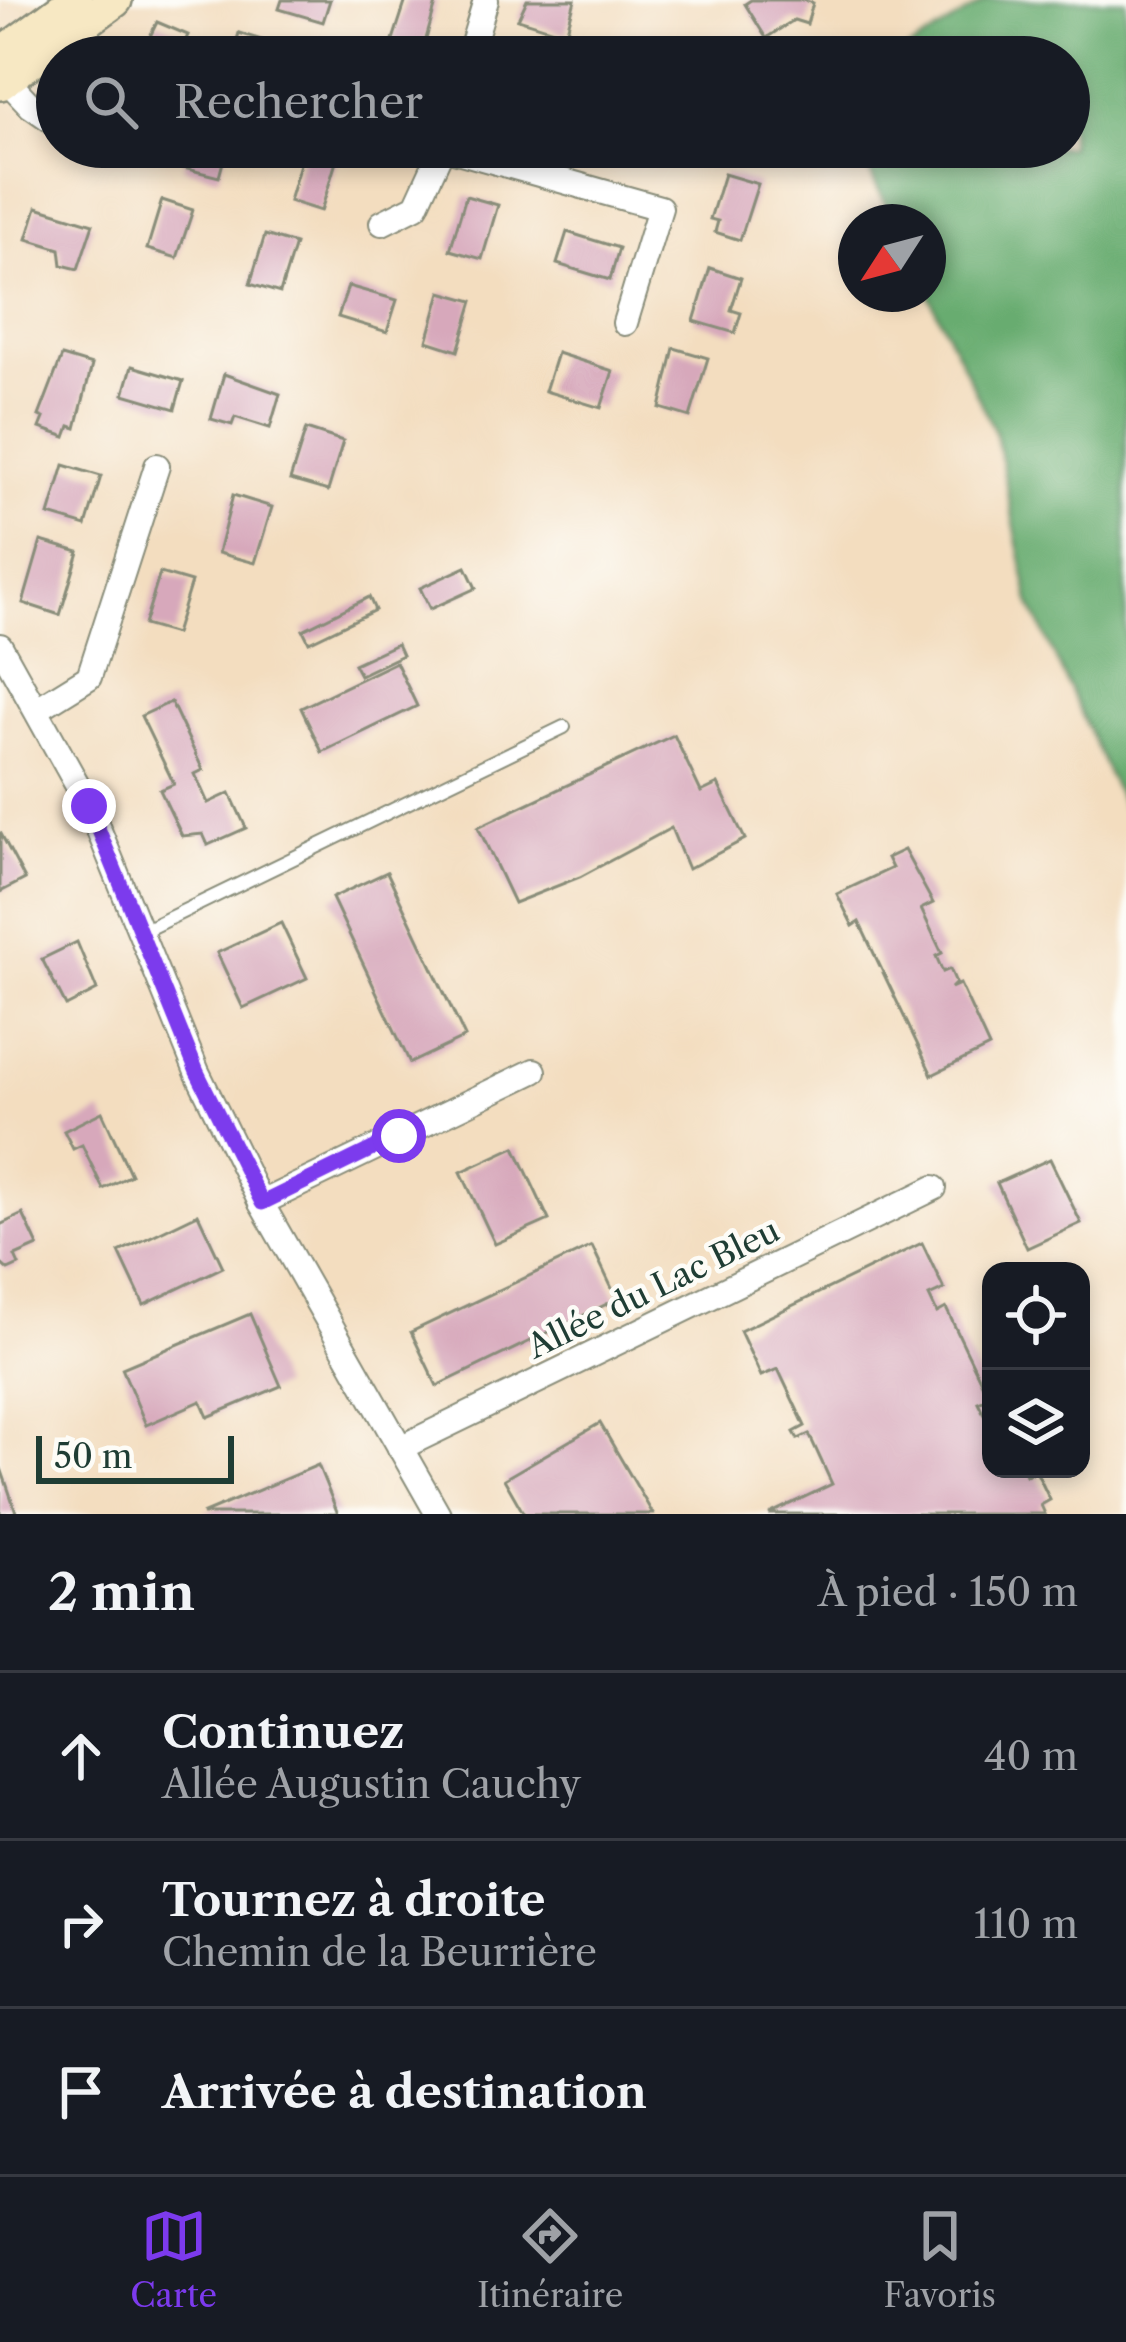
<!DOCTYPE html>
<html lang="fr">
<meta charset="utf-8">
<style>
:root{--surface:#171b24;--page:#242831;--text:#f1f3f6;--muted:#9ea1a6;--line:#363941;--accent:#7c3aed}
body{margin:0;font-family:"Libre Caslon Text",serif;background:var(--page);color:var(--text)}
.controls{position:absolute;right:36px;bottom:36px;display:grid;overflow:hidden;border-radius:24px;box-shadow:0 6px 18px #0003}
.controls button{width:108px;height:108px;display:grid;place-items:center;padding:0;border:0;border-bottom:3px solid var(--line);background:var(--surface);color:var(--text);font:60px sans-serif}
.compass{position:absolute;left:838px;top:204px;width:108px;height:108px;border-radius:50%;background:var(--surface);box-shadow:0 6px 18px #0003;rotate:234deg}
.scale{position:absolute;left:36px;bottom:30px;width:198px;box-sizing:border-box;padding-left:12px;border:6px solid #1f3d34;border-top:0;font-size:33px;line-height:42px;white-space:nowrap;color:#1f3d34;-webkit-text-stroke:9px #fdfcf7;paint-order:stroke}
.stop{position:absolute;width:36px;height:36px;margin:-27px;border:9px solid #7c3aed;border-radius:50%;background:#fff}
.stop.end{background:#7c3aed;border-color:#fff;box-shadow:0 3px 12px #0008}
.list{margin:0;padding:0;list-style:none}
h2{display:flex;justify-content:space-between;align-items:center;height:156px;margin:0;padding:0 48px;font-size:51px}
h2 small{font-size:39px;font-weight:400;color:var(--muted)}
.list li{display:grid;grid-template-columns:78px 1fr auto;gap:36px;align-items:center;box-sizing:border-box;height:168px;padding:0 48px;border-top:3px solid var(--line)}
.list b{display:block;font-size:45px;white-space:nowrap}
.list p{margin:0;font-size:39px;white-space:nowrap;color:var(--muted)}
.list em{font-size:39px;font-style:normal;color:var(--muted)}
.icon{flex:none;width:66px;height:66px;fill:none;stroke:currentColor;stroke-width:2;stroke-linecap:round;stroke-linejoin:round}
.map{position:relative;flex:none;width:1126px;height:1514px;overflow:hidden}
.search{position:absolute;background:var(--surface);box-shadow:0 6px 18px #0003;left:36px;right:36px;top:36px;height:132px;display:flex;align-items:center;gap:30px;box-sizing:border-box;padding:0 42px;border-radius:66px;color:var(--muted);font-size:45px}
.sheet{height:660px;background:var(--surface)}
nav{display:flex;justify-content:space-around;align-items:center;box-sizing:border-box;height:168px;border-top:3px solid var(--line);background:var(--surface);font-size:33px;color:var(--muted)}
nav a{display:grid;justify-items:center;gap:6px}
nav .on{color:var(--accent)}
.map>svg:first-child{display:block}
.forest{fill:#68ac70;stroke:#447452;stroke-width:3}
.building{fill:#d7a8bb}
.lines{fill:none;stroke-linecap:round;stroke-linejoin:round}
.lane-casing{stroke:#898d7a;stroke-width:16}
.street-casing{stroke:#898d7a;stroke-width:28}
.secondary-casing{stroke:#898d7a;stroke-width:38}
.lane{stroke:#fff;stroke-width:12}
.street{stroke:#fff;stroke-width:24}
.secondary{stroke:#f7e8c3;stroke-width:33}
.route{stroke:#7c3aed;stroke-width:15}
.labels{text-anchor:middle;stroke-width:9;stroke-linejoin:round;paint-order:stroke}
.street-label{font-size:33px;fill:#1f3d34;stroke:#fdfcf7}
</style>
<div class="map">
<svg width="1126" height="1514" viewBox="0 0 1126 1514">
<rect width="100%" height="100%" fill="#fdfcf7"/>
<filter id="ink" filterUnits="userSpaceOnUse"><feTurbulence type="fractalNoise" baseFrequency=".00833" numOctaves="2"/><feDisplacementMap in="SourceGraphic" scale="24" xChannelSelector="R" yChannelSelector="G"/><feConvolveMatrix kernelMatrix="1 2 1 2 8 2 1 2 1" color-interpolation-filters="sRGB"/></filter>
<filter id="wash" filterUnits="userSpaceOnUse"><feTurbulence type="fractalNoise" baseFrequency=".004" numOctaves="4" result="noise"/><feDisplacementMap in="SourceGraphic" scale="48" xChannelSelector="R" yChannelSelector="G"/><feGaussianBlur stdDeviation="2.7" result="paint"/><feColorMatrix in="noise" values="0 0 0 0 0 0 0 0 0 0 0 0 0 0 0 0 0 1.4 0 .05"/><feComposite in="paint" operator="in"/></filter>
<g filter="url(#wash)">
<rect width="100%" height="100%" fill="#f3ddbf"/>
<!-- forest -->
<path class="forest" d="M987,0H1126V813L1030,602L996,434L928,293V222H894L867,166L868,147H1069V57H897Z"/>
<g id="blocks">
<!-- building -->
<g class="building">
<path d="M282,0H330L323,22L279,9Z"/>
<path d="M406,0H437L421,57L388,55Z"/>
<path d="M527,0H575L566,34L518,19Z"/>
<path d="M751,0H803L813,3L807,24L794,20L766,38L745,4Z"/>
<path d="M157,22L188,35L178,57H140Z"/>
<path d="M239,33L291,49L289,57H232Z"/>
<path d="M189,147H227L219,177L183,168Z"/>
<path d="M305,147L338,155L321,211L289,201Z"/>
<path d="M724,174L758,184L740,240L715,232L718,221L710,219Z"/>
<path d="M466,196L498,205L482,259L450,250Z"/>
<path d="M162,200L193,210L177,258L147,249Z"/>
<path d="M37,207L93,224L78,269L62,265L60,249L27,239Z"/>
<path d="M567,232L619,248L610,280L557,264Z"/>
<path d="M265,235L295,244L280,293L250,284Z"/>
<path d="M710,268L741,278L731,310L741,313L735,333L694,321Z"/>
<path d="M348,286L397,300L387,332L338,317Z"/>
<path d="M441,292L473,301L458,351L427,341Z"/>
<path d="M674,348L708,358L690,417L660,408Z"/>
<path d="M557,353L613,371L601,408L545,391Z"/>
<path d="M62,356L92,365L76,428L70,426L66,437L40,428L44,418L39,416Z"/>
<path d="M132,366L183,381L175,409L124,394Z"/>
<path d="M224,374L280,394L270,428L235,417L232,425L211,419Z"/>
<path d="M306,429L343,441L328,491L290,480Z"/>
<path d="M64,465L101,476L86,526L49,515Z"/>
<path d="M233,495L272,507L255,563L218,553Z"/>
<path d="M41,541L79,552L60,615L23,603Z"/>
<path d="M466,567L476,588L430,609L420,588Z"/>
<path d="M160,573L191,582L175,634L144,625Z"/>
<path d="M369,597L375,610L309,642L303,630Z"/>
<path d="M397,644L402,655L360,675L354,664Z"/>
<path d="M396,662L417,706L322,752L301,708Z"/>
<path d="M171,702L203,770L195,774L208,803L230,793L246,828L208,845L203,834L182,836L160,790L174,784L141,716Z"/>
<path d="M674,735L701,792L718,784L745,839L688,869L671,828L580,877L514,903L478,827Z"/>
<path d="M0,832L25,879L0,892Z"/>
<path d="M904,850L933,903L921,909L942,953L936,956L943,972L950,969L956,983L951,988L960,984L989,1047L932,1075L859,922L853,926L837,894L892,868L887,858Z"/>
<path d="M387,872L465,1037L410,1063L332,898Z"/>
<path d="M281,923L307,978L243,1008L217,953Z"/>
<path d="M77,942L97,990L66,1006L42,959Z"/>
<path d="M102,1112L131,1175L103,1189L82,1145L73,1149L64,1131Z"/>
<path d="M515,1147L549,1220L495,1244L461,1172Z"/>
<path d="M1050,1159L1081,1223L1027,1248L997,1183Z"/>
<path d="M23,1214L38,1246L15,1256L19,1265L8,1270L0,1263V1225Z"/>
<path d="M198,1214L223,1267L144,1305L119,1252Z"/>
<path d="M922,1243L944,1289L929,1296L937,1313L946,1308L989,1398L978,1402L985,1416L991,1413V1469H1023L1026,1475L1036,1471L1050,1500L1041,1505L1045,1514H769L832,1484L809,1434L798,1439L794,1432L805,1426L778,1369L761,1376L740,1331Z"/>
<path d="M592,1246L617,1299L437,1386L411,1332Z"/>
<path d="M250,1314L281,1386L208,1417L201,1401L146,1425L122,1368Z"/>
<path d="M600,1423L653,1514H524L504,1479Z"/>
<path d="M318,1465L338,1514H202Z"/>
<path d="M1,1468L16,1512L11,1514H0Z"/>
</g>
</g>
</g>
<g filter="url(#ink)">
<use href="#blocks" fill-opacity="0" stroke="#898d7a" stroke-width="3"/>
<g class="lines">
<!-- lane casing -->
<g class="lane-casing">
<path id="lane" d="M143,931L564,727"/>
</g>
<!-- street casing -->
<g class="street-casing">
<g id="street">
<path d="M469,57L486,0"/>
<path d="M0,73L31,106L57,124"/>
<path d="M382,223L416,206L443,147L660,208L625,323"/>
<path d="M0,646L89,806L197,1072L261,1203L438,1514"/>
<path d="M39,708L89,677L157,466"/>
<path d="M261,1203L534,1071"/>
<path d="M400,1448L934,1188"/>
</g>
</g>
<!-- secondary casing -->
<g class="secondary-casing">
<g id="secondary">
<path d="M9,49L75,0"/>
<path d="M0,83L115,0"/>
</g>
</g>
<!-- lane -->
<use href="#lane" class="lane"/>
<!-- street -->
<use href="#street" class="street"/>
<!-- secondary -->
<use href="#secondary" class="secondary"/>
</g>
</g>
<g class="lines" filter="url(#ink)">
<!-- route -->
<path class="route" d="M89,806L197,1072L262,1203L399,1136"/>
</g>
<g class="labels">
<!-- street labels -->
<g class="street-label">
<text transform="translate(653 1288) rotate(-26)" y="12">Allée du Lac Bleu</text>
</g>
</g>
</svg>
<div class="controls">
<button><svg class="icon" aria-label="locate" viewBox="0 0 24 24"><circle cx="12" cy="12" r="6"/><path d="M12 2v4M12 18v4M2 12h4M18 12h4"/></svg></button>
<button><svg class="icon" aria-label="layers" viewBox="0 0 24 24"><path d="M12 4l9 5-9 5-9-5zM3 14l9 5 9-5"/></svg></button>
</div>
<svg class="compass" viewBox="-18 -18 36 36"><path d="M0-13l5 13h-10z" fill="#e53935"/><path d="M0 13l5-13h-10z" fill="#9ea1a6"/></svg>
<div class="scale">50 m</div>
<div class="stop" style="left:399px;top:1136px"></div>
<div class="stop end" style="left:89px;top:806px"></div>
<div class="search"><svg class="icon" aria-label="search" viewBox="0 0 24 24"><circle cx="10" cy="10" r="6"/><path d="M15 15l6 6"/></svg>Rechercher</div>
</div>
<section class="sheet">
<h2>2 min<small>À pied · 150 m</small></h2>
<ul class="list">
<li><svg class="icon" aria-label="ahead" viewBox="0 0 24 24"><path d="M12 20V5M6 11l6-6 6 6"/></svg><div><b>Continuez</b><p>Allée Augustin Cauchy</p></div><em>40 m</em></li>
<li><svg class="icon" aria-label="right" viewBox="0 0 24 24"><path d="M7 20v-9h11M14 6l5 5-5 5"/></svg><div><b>Tournez à droite</b><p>Chemin de la Beurrière</p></div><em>110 m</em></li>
<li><svg class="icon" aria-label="arrive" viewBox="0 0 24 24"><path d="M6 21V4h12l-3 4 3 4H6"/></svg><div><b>Arrivée à destination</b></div></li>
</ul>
</section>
<nav>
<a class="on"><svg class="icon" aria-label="map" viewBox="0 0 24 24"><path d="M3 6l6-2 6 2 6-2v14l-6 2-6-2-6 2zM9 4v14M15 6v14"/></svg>Carte</a>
<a><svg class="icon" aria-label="directions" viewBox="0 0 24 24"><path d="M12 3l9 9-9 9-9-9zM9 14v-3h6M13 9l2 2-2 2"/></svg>Itinéraire</a>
<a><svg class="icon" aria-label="saved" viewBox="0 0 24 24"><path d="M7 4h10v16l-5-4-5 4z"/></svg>Favoris</a>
</nav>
